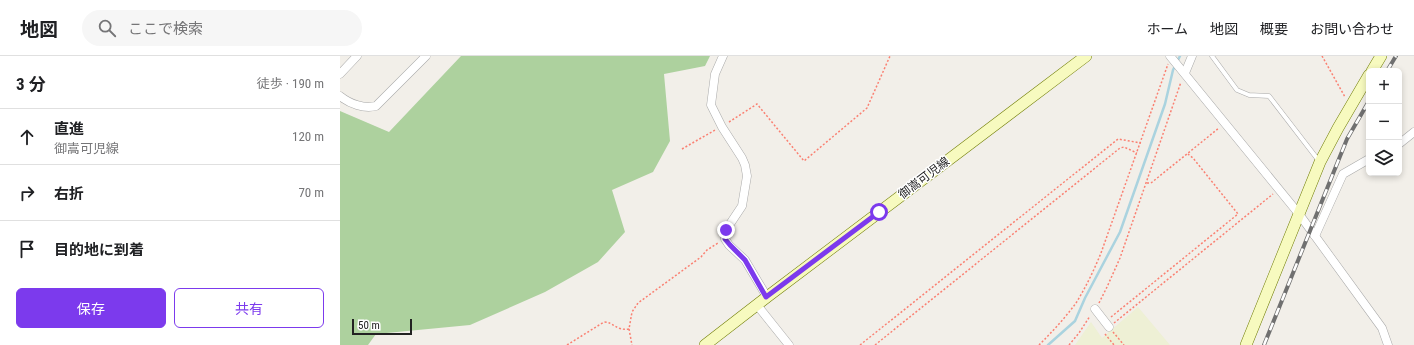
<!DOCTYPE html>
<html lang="ja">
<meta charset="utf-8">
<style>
:root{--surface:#fff;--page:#f6f6f6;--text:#202124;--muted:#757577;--line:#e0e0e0;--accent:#7c3aed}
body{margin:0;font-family:"Roboto Condensed","Noto Sans JP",sans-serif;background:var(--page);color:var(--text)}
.controls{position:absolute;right:12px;top:12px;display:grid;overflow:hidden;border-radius:6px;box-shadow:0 2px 6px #0003}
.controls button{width:36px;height:36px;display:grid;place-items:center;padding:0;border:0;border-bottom:1px solid var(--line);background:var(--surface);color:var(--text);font:20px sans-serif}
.scale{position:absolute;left:12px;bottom:10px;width:60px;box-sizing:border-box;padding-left:4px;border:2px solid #222;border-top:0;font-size:11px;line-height:14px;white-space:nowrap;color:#222;-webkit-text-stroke:3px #fff;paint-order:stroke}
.stop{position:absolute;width:12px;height:12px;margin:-9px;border:3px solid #7c3aed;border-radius:50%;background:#fff}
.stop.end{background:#7c3aed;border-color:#fff;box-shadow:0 1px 4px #0008}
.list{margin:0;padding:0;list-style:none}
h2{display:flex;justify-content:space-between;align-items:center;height:52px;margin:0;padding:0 16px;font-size:17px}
h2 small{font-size:13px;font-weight:400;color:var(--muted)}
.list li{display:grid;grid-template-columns:26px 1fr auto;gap:12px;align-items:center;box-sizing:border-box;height:56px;padding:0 16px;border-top:1px solid var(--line)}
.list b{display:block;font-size:15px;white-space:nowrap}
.list p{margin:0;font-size:13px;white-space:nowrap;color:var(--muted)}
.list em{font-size:13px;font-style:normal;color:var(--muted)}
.actions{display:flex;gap:8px;padding:12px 16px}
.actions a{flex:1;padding:9px 0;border:1px solid var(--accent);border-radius:6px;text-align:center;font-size:14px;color:var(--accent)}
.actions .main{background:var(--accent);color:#fff}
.icon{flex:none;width:22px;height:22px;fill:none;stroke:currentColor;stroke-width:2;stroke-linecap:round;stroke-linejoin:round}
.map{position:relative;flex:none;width:1074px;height:289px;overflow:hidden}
header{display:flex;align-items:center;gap:24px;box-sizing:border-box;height:56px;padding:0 20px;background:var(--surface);border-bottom:1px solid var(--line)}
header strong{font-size:19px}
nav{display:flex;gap:22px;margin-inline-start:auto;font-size:14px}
.search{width:280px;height:36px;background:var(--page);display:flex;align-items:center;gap:10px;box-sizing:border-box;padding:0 14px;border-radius:22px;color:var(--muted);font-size:15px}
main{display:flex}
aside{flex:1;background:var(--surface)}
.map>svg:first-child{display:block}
.farmland{fill:#eef0d5}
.forest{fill:#add19e}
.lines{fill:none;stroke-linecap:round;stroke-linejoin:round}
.stream{stroke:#aad3df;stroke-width:2.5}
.lane-casing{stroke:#a9a9a9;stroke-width:5}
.street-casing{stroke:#a9a9a9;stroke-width:9}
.secondary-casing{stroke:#707d05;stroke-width:12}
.path{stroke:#fa8072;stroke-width:1.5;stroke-dasharray:2 2;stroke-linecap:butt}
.lane{stroke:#fff;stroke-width:4}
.street{stroke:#fff;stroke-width:8}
.secondary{stroke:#f7fabf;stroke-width:11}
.rail-casing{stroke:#707070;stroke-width:4}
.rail{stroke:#fff;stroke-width:2.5;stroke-dasharray:8;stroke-linecap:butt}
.route{stroke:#7c3aed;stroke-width:5}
.labels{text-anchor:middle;stroke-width:3;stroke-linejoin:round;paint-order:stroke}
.street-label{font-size:12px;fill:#222;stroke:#fff}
</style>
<header>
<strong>地図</strong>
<div class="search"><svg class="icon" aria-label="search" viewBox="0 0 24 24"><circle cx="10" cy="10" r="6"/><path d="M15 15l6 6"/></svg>ここで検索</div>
<nav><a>ホーム</a><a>地図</a><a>概要</a><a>お問い合わせ</a></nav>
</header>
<main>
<aside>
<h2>3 分<small>徒歩 · 190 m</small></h2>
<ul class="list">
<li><svg class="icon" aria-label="ahead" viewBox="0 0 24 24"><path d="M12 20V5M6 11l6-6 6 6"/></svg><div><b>直進</b><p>御嵩可児線</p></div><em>120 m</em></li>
<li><svg class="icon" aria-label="right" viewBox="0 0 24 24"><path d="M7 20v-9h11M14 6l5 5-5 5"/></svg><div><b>右折</b></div><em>70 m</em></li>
<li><svg class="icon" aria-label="arrive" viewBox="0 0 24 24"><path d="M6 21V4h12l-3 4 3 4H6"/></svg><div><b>目的地に到着</b></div></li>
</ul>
<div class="actions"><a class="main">保存</a><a>共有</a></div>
</aside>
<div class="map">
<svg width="1074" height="289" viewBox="0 0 1074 289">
<rect width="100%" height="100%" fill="#f2efe9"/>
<!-- farmland -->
<path class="farmland" d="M798,251L830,289H735L751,266L762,282Z"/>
<!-- forest -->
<path class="forest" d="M121,0H370L365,10L324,18L330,85L313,116L272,134L285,176L258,206L205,236L130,269L36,278L28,289H0V55L49,76Z"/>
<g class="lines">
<!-- stream -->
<path class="stream" d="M708,289L735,265L745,242L780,176L825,48L833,14L840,0"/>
<!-- lane casing -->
<g class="lane-casing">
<path id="lane" d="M872,0L897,34L909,39L929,40L979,105"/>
</g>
<!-- street casing -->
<g class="street-casing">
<g id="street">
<path d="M383,0L375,18L371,49L382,71L402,102L405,109L407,120L402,150L386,174L385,183L389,189L405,204L427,241"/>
<path d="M830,0L959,158L1042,272L1048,289"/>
<path d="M845,17L852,0"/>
<path d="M0,18L17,0"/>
<path d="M0,40C10,48 24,53 36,50L86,0"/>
<path d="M1059,88L1074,76"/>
<path d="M975,180L1003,118L1029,103"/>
<path d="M417,249L449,289"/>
<path d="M755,253L769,271"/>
</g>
</g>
<!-- secondary casing -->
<g class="secondary-casing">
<g id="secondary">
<path d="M1032,15L1041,0"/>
<path d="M365,289L427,241L746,0"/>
<path d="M906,289L980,106L998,72L1029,19"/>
</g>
</g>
<!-- path -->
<g class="path">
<path d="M982,0L1005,41"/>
<path d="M389,66L417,48L464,105L527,52L550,0"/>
<path d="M342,93L375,74"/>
<path d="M807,127H811L879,72"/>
<path d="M759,247L767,231L780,202L841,26"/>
<path d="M771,261L898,158L853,102L848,98"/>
<path d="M774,267L933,138"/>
<path d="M289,273L292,289"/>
<path d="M773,276L784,289"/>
<path d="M765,278L774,289"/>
<path d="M227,289L264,266C274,266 276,275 289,273L292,256L298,247L361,201L367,194L378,187"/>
<path d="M520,289L778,83L801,87"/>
<path d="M535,289L780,92L784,91L797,97"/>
<path d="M699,289C712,276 725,262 736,247C746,231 754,214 761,197L828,8"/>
<path d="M729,289L739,277L750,260"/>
</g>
<!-- lane -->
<use href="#lane" class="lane"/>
<!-- street -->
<use href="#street" class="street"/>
<!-- secondary -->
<use href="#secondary" class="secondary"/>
<!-- rail casing -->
<g class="rail-casing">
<g id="rail">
<path d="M1047,15L1056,0"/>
<path d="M924,289L1007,83L1029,45"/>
</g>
</g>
<!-- rail -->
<use href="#rail" class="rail"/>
</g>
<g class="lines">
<!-- route -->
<path class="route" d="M386,174L385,183L390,189L405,204L426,241L539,156"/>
</g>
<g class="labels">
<!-- street labels -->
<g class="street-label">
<text transform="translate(584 122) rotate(-37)" y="4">御嵩可児線</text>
</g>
</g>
</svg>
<div class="controls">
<button>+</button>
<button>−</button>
<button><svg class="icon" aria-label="layers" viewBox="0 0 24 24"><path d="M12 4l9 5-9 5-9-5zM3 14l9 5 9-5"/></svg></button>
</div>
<div class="scale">50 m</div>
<div class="stop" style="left:539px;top:156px"></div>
<div class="stop end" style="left:386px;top:174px"></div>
</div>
</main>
